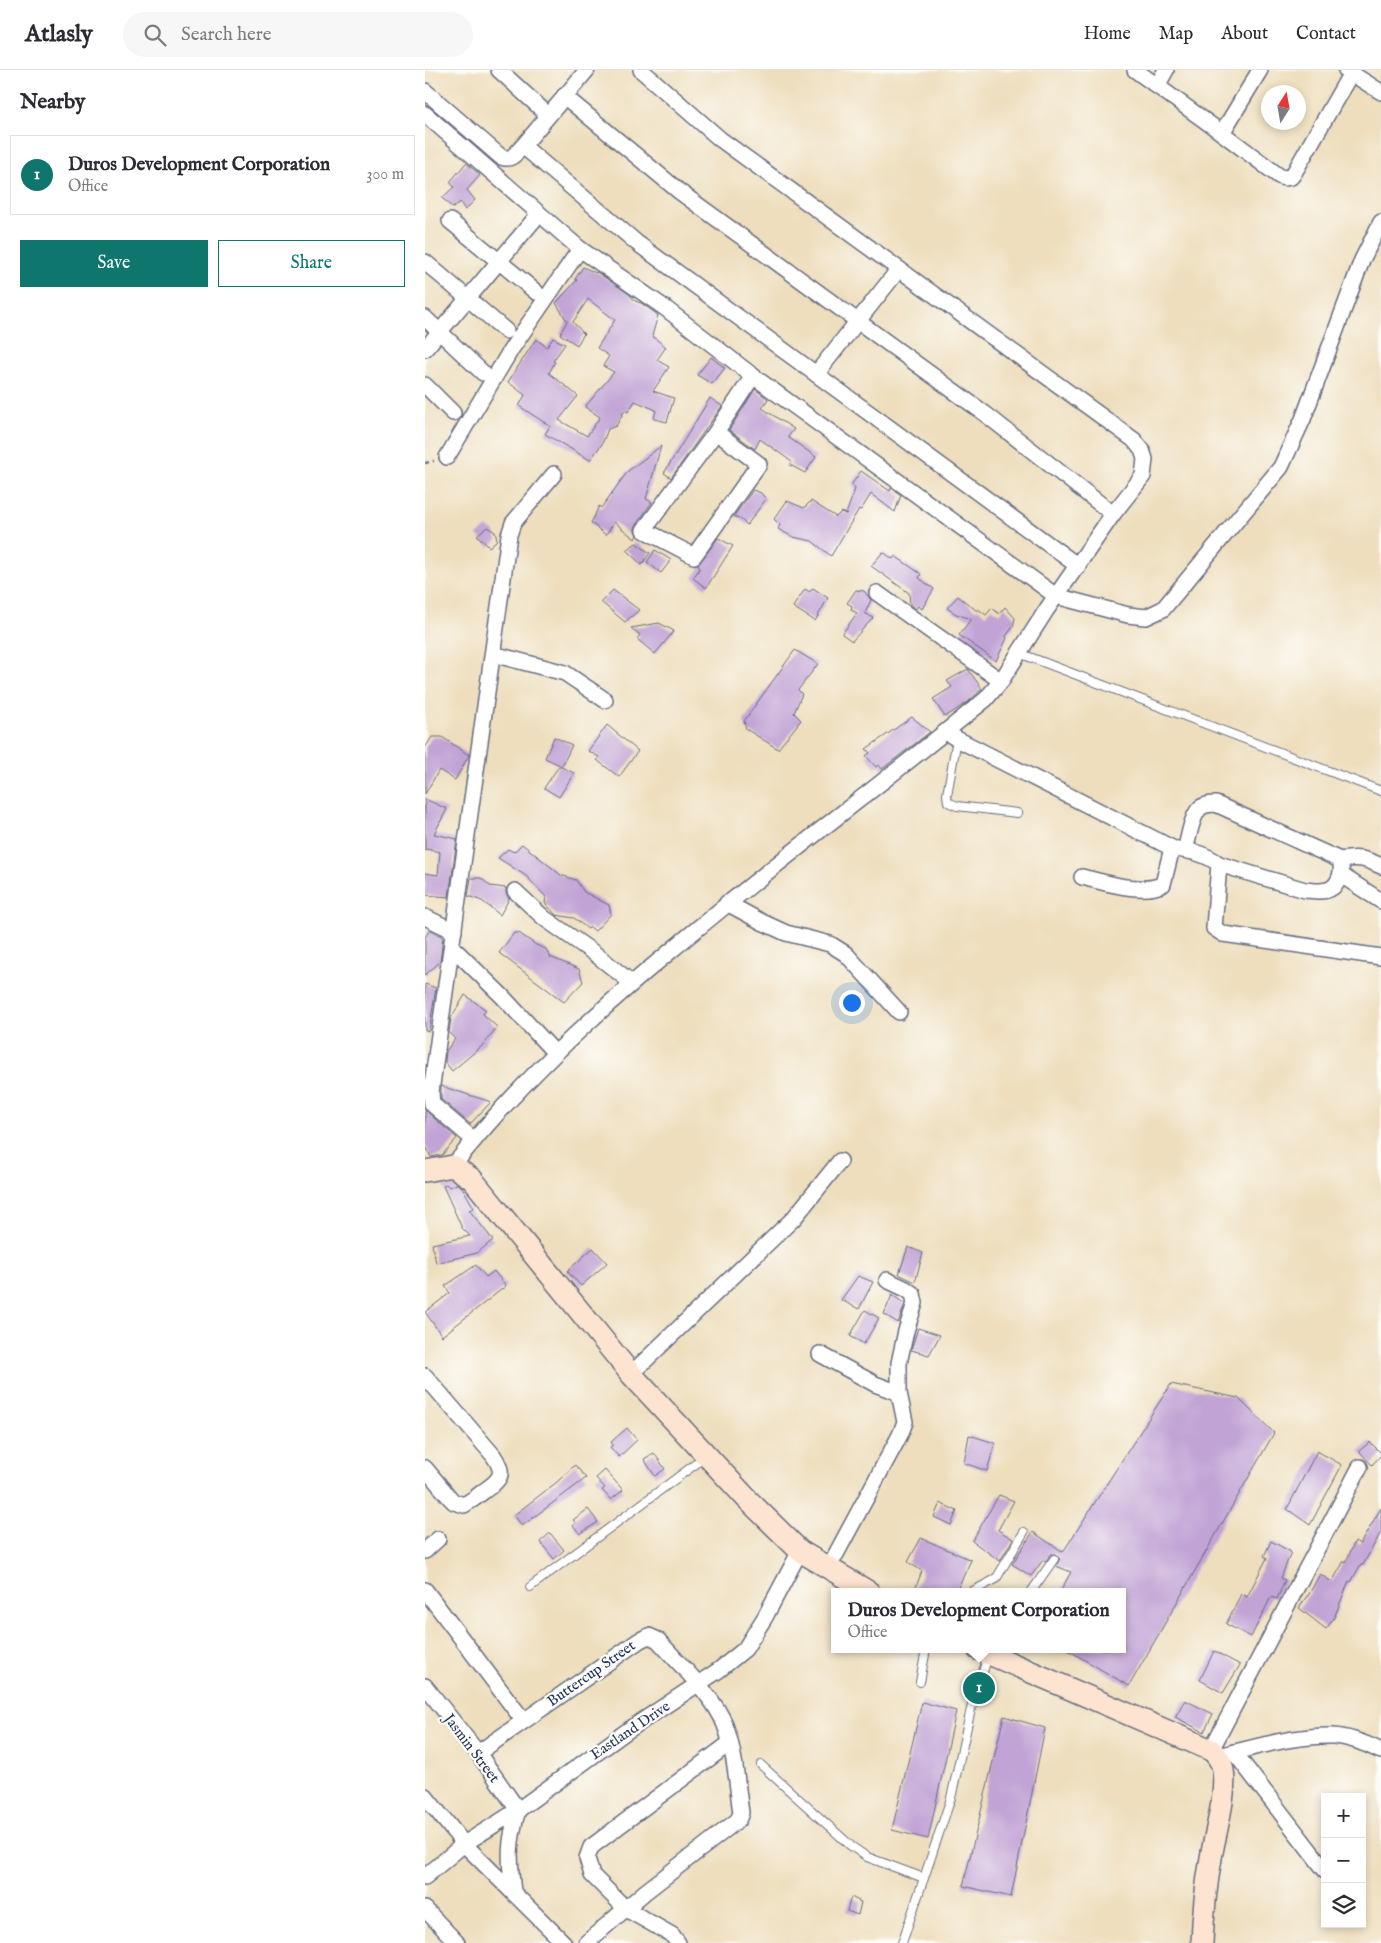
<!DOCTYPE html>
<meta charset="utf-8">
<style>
:root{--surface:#fff;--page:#f7f7f7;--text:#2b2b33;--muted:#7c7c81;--line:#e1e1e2;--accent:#0f766e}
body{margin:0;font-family:"IM FELL English",serif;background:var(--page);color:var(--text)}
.controls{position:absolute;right:15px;bottom:15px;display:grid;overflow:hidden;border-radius:0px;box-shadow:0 2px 8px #0003}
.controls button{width:45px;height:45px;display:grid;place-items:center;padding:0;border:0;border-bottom:1px solid var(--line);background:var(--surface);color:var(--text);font:25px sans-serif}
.compass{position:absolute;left:836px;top:15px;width:45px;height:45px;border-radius:50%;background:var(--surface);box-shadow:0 2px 8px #0003;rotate:11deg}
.you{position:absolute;left:426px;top:932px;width:18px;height:18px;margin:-12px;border:4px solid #fff;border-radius:50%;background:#1a73e8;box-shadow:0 0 0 8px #1a73e833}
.badge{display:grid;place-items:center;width:32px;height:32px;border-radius:50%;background:var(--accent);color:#fff;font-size:16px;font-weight:700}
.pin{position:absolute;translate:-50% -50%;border:2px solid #fff;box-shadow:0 1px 5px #0006}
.popup{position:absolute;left:406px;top:1518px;width:295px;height:65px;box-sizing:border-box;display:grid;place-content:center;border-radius:0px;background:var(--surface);filter:drop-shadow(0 1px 4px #0005);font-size:16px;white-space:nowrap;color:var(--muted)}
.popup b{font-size:19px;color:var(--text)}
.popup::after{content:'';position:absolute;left:50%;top:100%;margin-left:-10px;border:10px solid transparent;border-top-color:var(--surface)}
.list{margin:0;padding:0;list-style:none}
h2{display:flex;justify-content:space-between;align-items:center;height:65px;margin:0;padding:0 20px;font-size:21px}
h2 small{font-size:16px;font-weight:400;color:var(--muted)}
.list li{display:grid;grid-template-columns:32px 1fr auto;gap:15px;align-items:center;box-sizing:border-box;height:80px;margin:0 10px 10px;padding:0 10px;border:1px solid var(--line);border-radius:0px}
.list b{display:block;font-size:19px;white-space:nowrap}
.list p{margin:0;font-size:16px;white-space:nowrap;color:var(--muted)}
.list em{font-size:16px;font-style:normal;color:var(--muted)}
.actions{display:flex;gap:10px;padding:15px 20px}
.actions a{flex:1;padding:11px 0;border:1px solid var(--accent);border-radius:0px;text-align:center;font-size:18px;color:var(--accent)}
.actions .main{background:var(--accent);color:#fff}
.icon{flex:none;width:28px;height:28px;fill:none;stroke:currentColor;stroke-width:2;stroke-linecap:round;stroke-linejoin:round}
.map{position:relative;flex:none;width:956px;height:1873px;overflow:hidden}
header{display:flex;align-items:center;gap:30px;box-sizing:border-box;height:70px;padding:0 25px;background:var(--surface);border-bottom:1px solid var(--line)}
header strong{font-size:24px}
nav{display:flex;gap:28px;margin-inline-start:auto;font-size:18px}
.search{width:350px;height:45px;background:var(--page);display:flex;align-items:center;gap:12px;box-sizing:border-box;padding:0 18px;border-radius:28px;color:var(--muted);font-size:19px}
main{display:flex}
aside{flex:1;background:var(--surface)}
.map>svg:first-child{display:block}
.building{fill:#c1a3d5}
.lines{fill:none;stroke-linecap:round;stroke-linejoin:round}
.lane-casing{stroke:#656c7f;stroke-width:10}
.street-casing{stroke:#656c7f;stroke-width:18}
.secondary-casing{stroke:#656c7f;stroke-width:24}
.path{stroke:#656c7f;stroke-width:2.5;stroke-dasharray:4 4;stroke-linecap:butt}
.lane{stroke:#fff;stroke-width:8}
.street{stroke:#fff;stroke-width:15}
.secondary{stroke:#fde4d1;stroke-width:21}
.labels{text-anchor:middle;stroke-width:4.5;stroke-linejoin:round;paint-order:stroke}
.street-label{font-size:15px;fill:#1b2f5e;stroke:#fdfcf7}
</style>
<header>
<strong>Atlasly</strong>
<div class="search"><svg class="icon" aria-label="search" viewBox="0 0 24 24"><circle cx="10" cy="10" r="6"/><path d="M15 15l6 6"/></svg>Search here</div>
<nav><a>Home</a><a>Map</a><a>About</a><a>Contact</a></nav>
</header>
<main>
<aside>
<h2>Nearby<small></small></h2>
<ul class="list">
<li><span class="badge">1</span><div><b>Duros Development Corporation</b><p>Office</p></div><em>300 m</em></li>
</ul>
<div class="actions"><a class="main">Save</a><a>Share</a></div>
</aside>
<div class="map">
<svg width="956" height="1873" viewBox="0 0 956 1873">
<rect width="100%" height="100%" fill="#fdfcf7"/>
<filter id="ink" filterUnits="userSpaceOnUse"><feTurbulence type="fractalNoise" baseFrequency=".02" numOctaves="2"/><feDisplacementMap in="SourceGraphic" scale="10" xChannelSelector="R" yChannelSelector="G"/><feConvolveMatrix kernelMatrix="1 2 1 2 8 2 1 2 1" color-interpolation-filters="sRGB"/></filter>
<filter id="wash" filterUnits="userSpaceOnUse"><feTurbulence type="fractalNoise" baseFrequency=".0096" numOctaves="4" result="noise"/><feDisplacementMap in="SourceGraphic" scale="20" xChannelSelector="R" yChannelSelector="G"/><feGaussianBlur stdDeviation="1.12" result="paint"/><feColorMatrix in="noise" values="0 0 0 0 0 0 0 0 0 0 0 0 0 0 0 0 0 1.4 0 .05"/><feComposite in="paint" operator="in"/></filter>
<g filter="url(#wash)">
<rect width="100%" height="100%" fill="#eedebd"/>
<g id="blocks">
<!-- building -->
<g class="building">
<path d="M41,93L55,105L42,120L50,130L40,140L35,132L28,138L17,128L29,117L25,112Z"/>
<path d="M158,197L171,203L172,202L204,224L210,231L216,233L233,245L227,266L241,277L232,290L244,297L228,321L249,328L242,352L229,349L231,340L210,331L203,342L200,340L191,356L183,359L177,374L165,390L120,364L125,356L94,336L100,325L83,312L111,269L122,277L128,268L140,274L128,291L130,292L124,303L153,326L134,350L162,366L175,347L160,337L189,302L178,296L184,286L172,278L190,250L163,229L148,252L159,264L152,275L135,264L142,251L131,233L152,210L150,209Z"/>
<path d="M286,287L300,298L287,314L272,305Z"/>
<path d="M330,319L343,329L337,338L369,359L363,367L391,387L380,403L365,395L367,392L335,369L330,379L304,360Z"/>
<path d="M285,328L297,336L246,408L239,403Z"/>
<path d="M236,376L221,429L227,432L211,455L210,460L212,465L210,469L189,452L181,465L166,453L174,436L176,438L203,401Z"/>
<path d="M436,401L465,421L466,418L476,425L470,442L446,424L436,440L434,439L406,486L387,471L368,467L353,459L355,455L349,449L362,431L379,438L386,431L411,447L416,442L421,444L430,419L427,414Z"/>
<path d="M328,420L336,423L341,429L322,455L314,448L309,446Z"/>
<path d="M62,457L70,462L72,470L64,477L52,465Z"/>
<path d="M293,468L308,476L281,518L268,508L275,498L273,495Z"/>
<path d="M211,473L225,483L217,495L201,480Z"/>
<path d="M230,480L246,490L236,503L222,492Z"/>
<path d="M458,482L468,489L470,486L496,504L494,508L509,519L497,539L493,536L491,539L485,535L484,523L446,496Z"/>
<path d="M388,518L403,528L390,551L368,537L380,519L385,522Z"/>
<path d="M188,520L214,540L200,552L176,532Z"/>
<path d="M431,520L439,521L446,530L440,543L448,548L427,571L417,564L432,543L426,540L427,536L422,533Z"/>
<path d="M533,526L552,541L553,539L561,545L567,538L574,544L580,537L590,548L588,557L581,566L582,568L571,591L534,565L546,549L531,544L522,538Z"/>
<path d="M234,553L249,561L230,584L212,569L215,565L206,558Z"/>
<path d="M370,580L393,594L373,620L377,624L369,643L376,650L353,679L321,659L319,651Z"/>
<path d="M543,599L557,619L543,632L520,647L508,629L527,617L522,611Z"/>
<path d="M487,647L505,662L457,699L454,695L451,697L441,686L445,683L441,679Z"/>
<path d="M182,655L213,681L194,707L172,690L174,687L163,681Z"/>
<path d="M7,667H17L44,685L30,710L14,700L0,724V678Z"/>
<path d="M129,667L147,675L137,696L120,688Z"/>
<path d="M134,696L149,703L134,727L119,718Z"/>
<path d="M0,729L22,739L9,764L32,769L24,827L0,825V803L13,805L15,782L1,779L0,781Z"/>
<path d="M97,774L136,805L151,810L159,822L184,835L186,844L170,861L165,857L163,859L149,848L131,845L120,833L121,827L101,806L73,788L83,779L89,782Z"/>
<path d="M46,808H56L65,816L81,818V823L84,829L75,845L57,831L43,826Z"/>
<path d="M5,860L18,867L15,892L0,905V867Z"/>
<path d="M89,863H94L111,875L121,879L125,887L154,899L158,912L139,932L74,883Z"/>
<path d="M0,914L11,918L4,961L0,960Z"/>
<path d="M40,925L61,940L58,944L72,957L57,976L27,1001L20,992L21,981L30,969L24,963L26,948Z"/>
<path d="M16,1016L66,1032L45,1054L16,1029Z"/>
<path d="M0,1040L32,1068L17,1085L6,1087L0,1074Z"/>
<path d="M21,1114L24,1117L32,1114L37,1117L49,1138L44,1140L68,1170L52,1183L11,1193L7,1174L45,1166L37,1158L18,1116Z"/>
<path d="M483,1177L498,1183L490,1212L474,1204Z"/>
<path d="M168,1178L182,1193L156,1216L142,1201Z"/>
<path d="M51,1195L61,1207L69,1201L81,1216L17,1266L0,1242L25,1223L20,1216Z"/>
<path d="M433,1206L448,1212L434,1239L416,1230Z"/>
<path d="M467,1225L480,1234L473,1253L459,1244Z"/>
<path d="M440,1240L454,1248L439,1274L425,1266Z"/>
<path d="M493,1258L515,1265L504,1285L486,1280Z"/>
<path d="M746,1314L813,1328L849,1363L704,1616L641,1579H698V1522H635L646,1502L631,1496L635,1489L630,1484H626L621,1491L618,1490L606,1506L587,1494L608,1462L638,1482Z"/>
<path d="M202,1358L212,1370L194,1387L185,1377L188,1375L186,1372Z"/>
<path d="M544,1365L570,1373L562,1401L539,1393Z"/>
<path d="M945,1372L956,1383V1385L947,1395L934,1381Z"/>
<path d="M892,1381L917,1395L885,1455L862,1439Z"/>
<path d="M229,1383L240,1399L230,1406L219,1389Z"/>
<path d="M150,1395L161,1408L97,1456L89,1445L132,1412Z"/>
<path d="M180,1400L198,1420L186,1430L177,1420L180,1418L171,1408Z"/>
<path d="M574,1425L589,1431L573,1460L588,1469L575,1491L547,1471Z"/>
<path d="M515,1433L532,1441L526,1455L509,1447Z"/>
<path d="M956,1438V1462L938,1495L936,1494L926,1512L924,1511L909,1548L901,1559L874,1538L882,1526H883L895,1504L907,1512L919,1491L921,1492L930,1471L935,1474Z"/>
<path d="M163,1439L173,1452L155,1464L148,1455L151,1453L148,1450Z"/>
<path d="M125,1463L139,1480L129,1489L115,1472Z"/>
<path d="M496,1468L546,1490L531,1522H489L497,1501L483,1492Z"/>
<path d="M846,1471L866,1482L856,1508L860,1510L852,1529L846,1527L826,1567L801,1554L816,1524L822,1527L842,1488L839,1486Z"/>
<path d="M789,1581L815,1595L798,1623L775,1610Z"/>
<path d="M760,1630L788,1644L779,1662L750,1647Z"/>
<path d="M497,1632L531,1641L503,1769L467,1760Z"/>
<path d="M579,1646L620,1658L586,1827L538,1816Z"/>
<path d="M426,1827L436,1832L433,1845L422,1841Z"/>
</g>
</g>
</g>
<g filter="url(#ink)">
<use href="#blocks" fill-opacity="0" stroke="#656c7f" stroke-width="1"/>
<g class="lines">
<!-- lane casing -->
<g class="lane-casing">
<g id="lane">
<path d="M594,583L956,721"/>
<path d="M532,669L522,725L523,732L532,736L592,743"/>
<path d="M105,1517L280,1387"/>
<path d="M546,1522L571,1509L599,1462"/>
<path d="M606,1522L629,1489"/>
<path d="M495,1612L501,1579"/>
<path d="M336,1695L426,1776L442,1787L499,1808"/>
<path d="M477,1873L526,1728L546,1639L563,1586"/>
</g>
</g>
<!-- street casing -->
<g class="street-casing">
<g id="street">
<path d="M74,0L123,45"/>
<path d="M710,0L797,63L854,106L859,108L866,107L869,103L926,3"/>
<path d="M921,0L956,22"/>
<path d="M732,16L741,0"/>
<path d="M0,21L76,87C87,91 91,83 98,76L162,0"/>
<path d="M139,26L255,122L559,343L688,444"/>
<path d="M0,44L155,179L240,238L328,306L631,526L703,545L721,547L738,539L856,397L878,349L937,190L956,152"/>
<path d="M797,63L835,0"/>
<path d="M98,76L212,173L653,496"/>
<path d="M25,151L111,222"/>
<path d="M0,192L81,261"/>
<path d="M0,248L58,303"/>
<path d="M0,279L114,144"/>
<path d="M391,304L474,199"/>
<path d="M0,315L28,343"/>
<path d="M291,362L334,394L269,486L219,460L291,362L328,306"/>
<path d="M22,387L87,278L155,179"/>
<path d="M452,523L576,611"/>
<path d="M68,584L140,603L180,630"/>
<path d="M521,662L532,669L747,778L738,814C718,825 679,812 657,807"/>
<path d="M751,779C767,781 781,784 794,794L789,858L798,864L956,887"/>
<path d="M760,780C764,768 766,747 775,738C780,734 786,734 791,734L915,790C917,798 917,803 913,811C906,824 893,821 880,820L794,794"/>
<path d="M915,790C933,787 939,788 956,796"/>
<path d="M916,805L956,831"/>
<path d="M90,821L119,848L169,883L207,913"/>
<path d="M302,833L337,852L361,863L405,874L421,884L474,942"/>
<path d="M0,847L29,861"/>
<path d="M28,878L77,926L130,983"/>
<path d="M49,1070L7,1034L6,1022L84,465L88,453L129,404"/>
<path d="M28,1096C93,1014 168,945 248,879C350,793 457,714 561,629L576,611L622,539L688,444L718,406L720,389L717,380L709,370L295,69L216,0"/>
<path d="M395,1284L450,1314L474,1323"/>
<path d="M206,1304L369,1148L415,1091"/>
<path d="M0,1306L68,1385C81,1404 76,1409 59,1421C53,1426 46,1431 39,1435L29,1432L25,1428L0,1398"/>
<path d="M0,1481L13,1469"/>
<path d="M403,1499L475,1365L480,1352L474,1323V1293L481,1261L490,1233L488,1224L481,1219L462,1210"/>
<path d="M0,1520L98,1650"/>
<path d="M0,1616L53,1683L93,1740C83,1773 84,1789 88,1822"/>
<path d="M786,1680L935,1397"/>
<path d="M809,1682L900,1800"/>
<path d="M53,1683L215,1570L224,1566L233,1570C253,1593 290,1627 300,1655C310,1682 312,1714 316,1743L313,1750L220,1822L161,1873"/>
<path d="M792,1686C830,1678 868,1665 908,1666C924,1667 942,1674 956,1681"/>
<path d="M0,1726L39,1774L139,1873"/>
<path d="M0,1807L39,1774L93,1740L202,1661L294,1600L320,1579L340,1547L375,1481"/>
<path d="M0,1839L32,1873"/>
<path d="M253,1873L247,1865L201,1839L167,1805L162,1788L166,1777L305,1673"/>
</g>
</g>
<!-- secondary casing -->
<g class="secondary-casing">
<g id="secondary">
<path d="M0,1101L28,1096L47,1109L206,1304L323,1430L375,1481L444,1522"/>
<path d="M553,1579L786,1680C792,1685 797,1692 798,1700C802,1724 790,1763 786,1788C781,1816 778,1845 777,1873"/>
</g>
</g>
<!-- path -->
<path class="path" d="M0,393L9,391"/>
<!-- lane -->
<use href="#lane" class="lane"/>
<!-- street -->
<use href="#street" class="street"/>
<!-- secondary -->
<use href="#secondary" class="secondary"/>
</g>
</g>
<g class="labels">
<!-- street labels -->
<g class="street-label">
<text transform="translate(166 1603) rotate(-35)" y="5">Buttercup Street</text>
<text transform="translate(205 1660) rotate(-34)" y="5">Eastland Drive</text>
<text transform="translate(47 1678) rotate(53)" y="5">Jasmin Street</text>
</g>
</g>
</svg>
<div class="controls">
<button>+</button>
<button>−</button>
<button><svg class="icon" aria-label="layers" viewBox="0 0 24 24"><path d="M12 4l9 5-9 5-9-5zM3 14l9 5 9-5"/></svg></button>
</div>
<svg class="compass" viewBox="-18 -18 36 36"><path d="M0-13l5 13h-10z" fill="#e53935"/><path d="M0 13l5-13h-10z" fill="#7c7c81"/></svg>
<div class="you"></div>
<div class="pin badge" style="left:554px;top:1618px">1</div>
<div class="popup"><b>Duros Development Corporation</b>Office</div>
</div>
</main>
